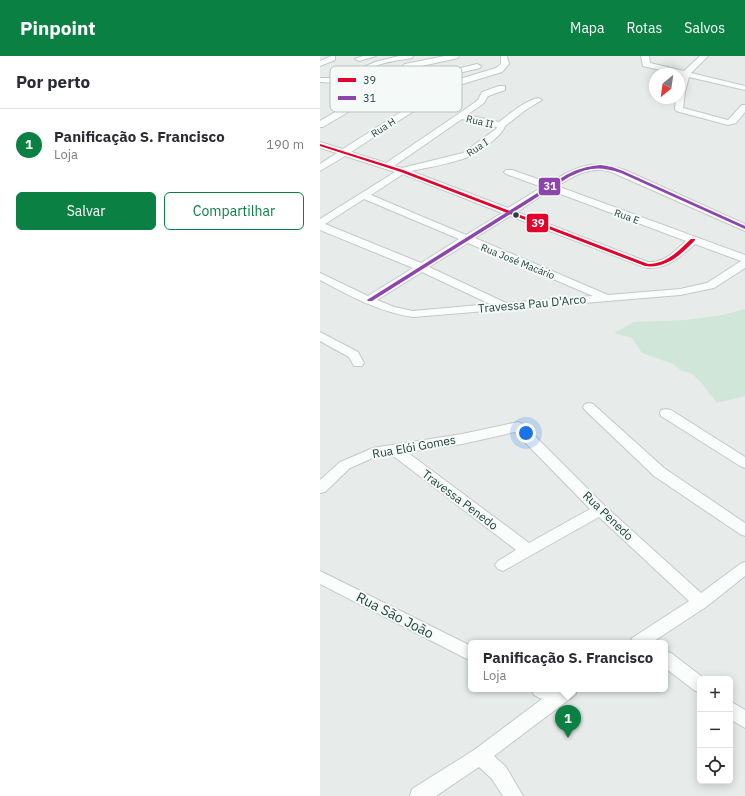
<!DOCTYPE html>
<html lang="pt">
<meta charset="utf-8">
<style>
:root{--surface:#fff;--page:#f7f7f7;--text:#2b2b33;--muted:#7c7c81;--line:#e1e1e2;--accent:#0b8043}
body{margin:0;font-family:"IBM Plex Sans",sans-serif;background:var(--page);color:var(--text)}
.controls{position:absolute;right:12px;bottom:12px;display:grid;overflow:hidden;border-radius:6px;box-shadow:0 2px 10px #0003}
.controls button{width:36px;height:36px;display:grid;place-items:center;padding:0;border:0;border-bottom:1px solid var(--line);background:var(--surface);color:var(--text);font:20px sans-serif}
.compass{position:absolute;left:329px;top:12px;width:36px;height:36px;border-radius:50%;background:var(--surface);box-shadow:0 2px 10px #0003;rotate:209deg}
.you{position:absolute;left:206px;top:377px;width:14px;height:14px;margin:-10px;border:3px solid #fff;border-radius:50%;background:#1a73e8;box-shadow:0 0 0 6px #1a73e833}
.badge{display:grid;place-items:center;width:26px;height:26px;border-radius:50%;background:var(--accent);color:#fff;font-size:13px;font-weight:700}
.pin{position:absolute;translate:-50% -33px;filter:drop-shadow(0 1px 2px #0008)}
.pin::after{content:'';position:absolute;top:21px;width:14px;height:12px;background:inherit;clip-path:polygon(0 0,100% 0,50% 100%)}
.popup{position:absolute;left:148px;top:584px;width:200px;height:52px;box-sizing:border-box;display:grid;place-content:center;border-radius:6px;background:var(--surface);filter:drop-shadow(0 1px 3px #0005);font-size:13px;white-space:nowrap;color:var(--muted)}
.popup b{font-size:15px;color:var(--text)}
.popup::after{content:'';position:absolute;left:50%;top:100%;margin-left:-8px;border:8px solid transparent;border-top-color:var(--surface)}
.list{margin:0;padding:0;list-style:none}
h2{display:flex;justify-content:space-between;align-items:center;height:52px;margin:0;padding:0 16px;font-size:17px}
h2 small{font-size:13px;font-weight:400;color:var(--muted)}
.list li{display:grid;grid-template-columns:26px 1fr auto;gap:12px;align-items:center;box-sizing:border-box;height:72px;padding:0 16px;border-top:1px solid var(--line)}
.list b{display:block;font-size:15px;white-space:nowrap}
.list p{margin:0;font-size:13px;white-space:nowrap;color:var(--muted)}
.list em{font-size:13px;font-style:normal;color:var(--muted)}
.actions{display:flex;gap:8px;padding:12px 16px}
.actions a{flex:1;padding:9px 0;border:1px solid var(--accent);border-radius:6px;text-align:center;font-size:14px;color:var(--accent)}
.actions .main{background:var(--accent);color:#fff}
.icon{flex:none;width:22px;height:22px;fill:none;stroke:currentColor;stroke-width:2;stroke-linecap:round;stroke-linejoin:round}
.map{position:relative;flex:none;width:425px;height:740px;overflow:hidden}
header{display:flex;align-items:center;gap:24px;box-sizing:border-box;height:56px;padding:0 20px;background:var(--accent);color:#fff}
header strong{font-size:19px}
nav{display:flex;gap:22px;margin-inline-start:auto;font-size:14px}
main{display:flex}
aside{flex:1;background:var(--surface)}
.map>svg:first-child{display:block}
.green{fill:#cfe6d8}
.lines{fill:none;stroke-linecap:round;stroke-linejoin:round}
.minor-casing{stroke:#c4c9c7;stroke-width:2}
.minor{fill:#fbfcfc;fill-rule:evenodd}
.bus-1-casing{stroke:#f5faf8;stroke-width:3}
.bus-2-casing{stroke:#f5faf8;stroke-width:3}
.bus-1{fill:#e4002b;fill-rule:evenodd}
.bus-2{fill:#8e44ad;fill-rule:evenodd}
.bus-dot{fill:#22423c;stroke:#f5faf8;stroke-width:1.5}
.labels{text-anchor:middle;stroke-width:4;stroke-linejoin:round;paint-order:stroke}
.far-street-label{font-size:10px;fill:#22423c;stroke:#f5faf8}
.street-label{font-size:12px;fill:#22423c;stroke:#f5faf8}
.near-street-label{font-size:14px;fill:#22423c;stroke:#f5faf8}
.key{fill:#f5faf8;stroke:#b6c3c0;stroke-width:1}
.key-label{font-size:11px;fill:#22423c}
.line-badge{stroke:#f5faf8;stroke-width:1.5}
.badge-label{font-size:11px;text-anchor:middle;font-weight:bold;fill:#fff}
</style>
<header>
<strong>Pinpoint</strong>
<nav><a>Mapa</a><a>Rotas</a><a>Salvos</a></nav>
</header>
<main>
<aside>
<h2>Por perto<small></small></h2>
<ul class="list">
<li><span class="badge">1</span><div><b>Panificação S. Francisco</b><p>Loja</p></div><em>190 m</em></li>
</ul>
<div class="actions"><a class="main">Salvar</a><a>Compartilhar</a></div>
</aside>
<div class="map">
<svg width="425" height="740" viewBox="0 0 425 740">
<rect width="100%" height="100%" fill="#e7ecea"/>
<!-- green -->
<path class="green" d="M425,253V340L397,347L380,325L371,317L362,315L353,308L322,297L312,282L294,277L314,266L366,264L402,259Z"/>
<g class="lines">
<!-- minor casing -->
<g class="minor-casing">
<g id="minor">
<path d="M11,0H15V4L0,10V5Z"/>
<path d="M43,0H56L39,5L35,3Z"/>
<path d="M79,0H93L92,2C81,4 69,5 58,9C38,17 23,29 0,26V22H19L55,6Z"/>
<path d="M125,0H139L138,2L88,13L113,19L157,8L161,10L160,12L113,23L94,19L59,37L96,46L123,28L176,12L181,8V0H187L189,8L182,16L129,32L31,96L66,107L147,52L158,44L162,36L179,30H185V34L168,40L164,47L147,59L179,66C191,57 203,46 218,42L222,44L207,53L185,70C183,79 157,98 148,101C130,108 110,111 91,115L188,152L222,131L186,118L184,116L186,114H192L229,127C258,110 271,103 305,114L425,168V175L289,115C268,111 254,120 237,130L425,199V212L394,232L360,239L93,261C59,256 30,240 0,224V217L48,240L93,212L0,174V163L75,116L25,100L0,115V108L17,97L0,92V86L23,93L90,50L53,41L3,71H0V65L49,36L86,17L77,14L85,8ZM142,63L177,71L176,73L143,97L82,112L74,110ZM83,118L182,157L146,179L51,139ZM230,134L366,185C355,195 345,207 328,206L197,156ZM44,143L139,183L101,207L5,168ZM190,160L327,212C348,213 360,201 375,188L421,205L387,227L360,233L288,239L155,182ZM148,187L273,240L186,247L109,211ZM102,216L170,248L93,255L74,251L57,244Z"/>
<path d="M321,0H329L330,7L364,15L380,0H388L371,17L425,30V34L369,21L365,36L363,52L408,64L422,49H425V56L416,67L408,69L356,55L355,53L356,42H359V29L362,19L323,10Z"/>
<path d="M0,276L38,296L44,307L42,310H34L29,301L0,285Z"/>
<path d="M269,347L273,348L344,412L425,467V480L420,478L334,420L265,354L263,351L265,348Z"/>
<path d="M346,353L351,354L425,401V412L420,410L341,360L340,357L341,354Z"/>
<path d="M198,366L203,368L285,450L381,537L420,508L425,506V520L386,551L331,587H310L312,582L369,545L279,461L183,515L178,513L175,509L178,505L196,494L72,399L55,401L30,412L5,436L0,437V424L20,406L53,392L142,378ZM195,376L270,453L209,487L87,396L142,388Z"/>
<path d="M0,515L151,590V605L0,528Z"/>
<path d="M345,595L351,597L385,623H380V637L374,634L345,612Z"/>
<path d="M211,633H258L255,639L174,700L186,711L203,740H183L172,723L159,711L116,740H90L92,733L154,694L222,643L214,639Z"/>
<path d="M410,645L425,654V672L410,663Z"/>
</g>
</g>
<!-- minor -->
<use href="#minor" class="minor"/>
<!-- bus-1 casing -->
<g class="bus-1-casing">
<path id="bus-1" d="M0,88L83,114L328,208C347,208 358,195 371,183H375V184C362,198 346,213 325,210L81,116L0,90Z"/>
</g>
<!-- bus-2 casing -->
<g class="bus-2-casing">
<path id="bus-2" d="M281,109L292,111L303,115L425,170V173L301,117C280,110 269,111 249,121L52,245H48L47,244L246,119C257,113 268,110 281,109Z"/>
</g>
<!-- bus-1 -->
<use href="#bus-1" class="bus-1"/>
<!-- bus-2 -->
<use href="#bus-2" class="bus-2"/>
</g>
<!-- markers -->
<circle class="bus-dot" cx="196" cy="159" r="3.5"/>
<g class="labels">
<!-- far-street labels -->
<g class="far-street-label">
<text transform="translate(160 65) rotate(13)" y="4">Rua II</text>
<text transform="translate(63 71) rotate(-33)" y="4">Rua H</text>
<text transform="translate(157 91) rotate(-34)" y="4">Rua I</text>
<text transform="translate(307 160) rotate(20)" y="4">Rua E</text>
<text transform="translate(198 205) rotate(22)" y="4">Rua José Macário</text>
</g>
<!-- street labels -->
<g class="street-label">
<text transform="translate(212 248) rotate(-5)" y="4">Travessa Pau D'Arco</text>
<text transform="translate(94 391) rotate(-10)" y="4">Rua Elói Gomes</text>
<text transform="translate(140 444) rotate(37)" y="4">Travessa Penedo</text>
<text transform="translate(288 460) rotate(44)" y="4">Rua Penedo</text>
</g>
<!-- near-street labels -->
<g class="near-street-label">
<text transform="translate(75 559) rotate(27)" y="5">Rua São João</text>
</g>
</g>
<!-- legend -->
<rect x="10" y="10" width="132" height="46" rx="6" class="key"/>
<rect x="18" y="22" width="18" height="4" fill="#e4002b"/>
<rect x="18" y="40" width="18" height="4" fill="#8e44ad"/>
<g class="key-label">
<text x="43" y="28">39</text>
<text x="43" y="46">31</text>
</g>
<g class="line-badge">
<rect x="218" y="121" width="23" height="19" rx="4" fill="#8e44ad"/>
<rect x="206" y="157" width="23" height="20" rx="4" fill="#e4002b"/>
</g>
<g class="badge-label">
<text x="230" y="134">31</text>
<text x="218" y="171">39</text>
</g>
</svg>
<div class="controls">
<button>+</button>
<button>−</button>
<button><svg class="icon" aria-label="locate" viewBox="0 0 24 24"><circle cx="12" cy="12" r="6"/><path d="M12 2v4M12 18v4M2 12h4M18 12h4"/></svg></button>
</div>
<svg class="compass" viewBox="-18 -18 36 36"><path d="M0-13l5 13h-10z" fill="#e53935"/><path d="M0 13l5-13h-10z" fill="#7c7c81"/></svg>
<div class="you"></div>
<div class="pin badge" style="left:248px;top:682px">1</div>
<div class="popup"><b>Panificação S. Francisco</b>Loja</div>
</div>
</main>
